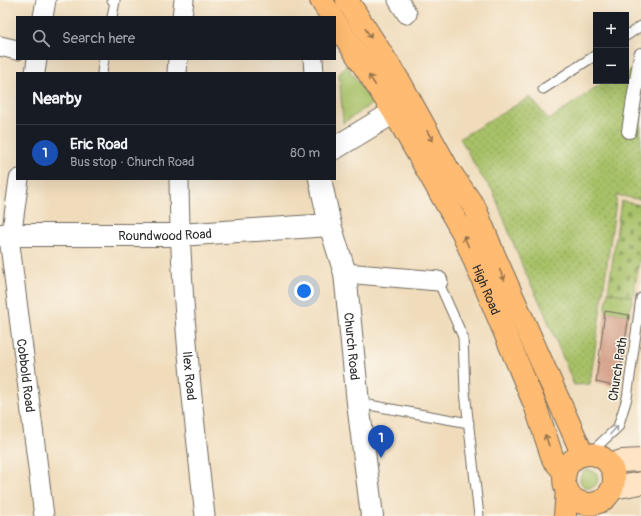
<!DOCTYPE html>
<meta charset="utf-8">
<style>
:root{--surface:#171b24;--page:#20242c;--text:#f1f3f6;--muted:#9ea1a6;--line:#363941;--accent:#0b8043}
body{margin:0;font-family:Pangolin,sans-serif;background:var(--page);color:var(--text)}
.controls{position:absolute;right:12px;top:12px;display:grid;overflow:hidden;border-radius:0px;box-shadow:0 4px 16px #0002}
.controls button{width:36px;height:36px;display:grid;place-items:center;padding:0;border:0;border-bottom:1px solid var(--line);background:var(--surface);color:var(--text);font:20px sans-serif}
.you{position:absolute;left:304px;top:291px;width:14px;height:14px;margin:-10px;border:3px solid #fff;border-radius:50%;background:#1a73e8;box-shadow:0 0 0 6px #1a73e833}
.badge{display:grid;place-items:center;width:26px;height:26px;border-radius:50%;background:var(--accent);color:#fff;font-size:13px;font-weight:700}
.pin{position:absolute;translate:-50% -33px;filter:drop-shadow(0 1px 2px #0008)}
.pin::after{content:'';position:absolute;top:21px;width:14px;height:12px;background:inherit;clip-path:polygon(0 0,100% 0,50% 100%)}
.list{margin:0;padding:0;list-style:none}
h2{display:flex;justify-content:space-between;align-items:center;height:52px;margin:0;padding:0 16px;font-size:17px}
h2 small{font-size:13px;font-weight:400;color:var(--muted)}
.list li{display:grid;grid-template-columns:26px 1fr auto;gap:12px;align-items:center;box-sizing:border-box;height:56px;padding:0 16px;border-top:1px solid var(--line)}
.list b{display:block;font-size:15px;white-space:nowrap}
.list p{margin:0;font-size:13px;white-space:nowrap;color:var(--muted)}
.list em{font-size:13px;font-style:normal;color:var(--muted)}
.icon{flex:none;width:22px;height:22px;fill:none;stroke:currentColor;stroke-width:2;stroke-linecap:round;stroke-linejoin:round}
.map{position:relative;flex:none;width:641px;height:516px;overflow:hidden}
.search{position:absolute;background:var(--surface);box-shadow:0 4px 16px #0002;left:16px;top:16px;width:320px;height:44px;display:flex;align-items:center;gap:10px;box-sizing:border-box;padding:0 14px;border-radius:0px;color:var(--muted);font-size:15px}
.panel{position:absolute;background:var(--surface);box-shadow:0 4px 16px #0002;left:16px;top:72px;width:320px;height:108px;border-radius:0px}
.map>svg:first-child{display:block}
.green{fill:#a7c167;stroke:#697649}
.cemetery{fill:url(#cemetery-stones);stroke:#697649}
.park{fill:url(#park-dots);stroke:#697649}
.building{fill:#d7a68f}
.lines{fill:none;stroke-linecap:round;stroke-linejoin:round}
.service-casing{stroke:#70695d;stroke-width:11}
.pedestrian-casing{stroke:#70695d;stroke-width:16}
.minor-casing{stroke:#70695d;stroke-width:21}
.tertiary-casing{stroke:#70695d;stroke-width:24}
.secondary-casing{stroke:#70695d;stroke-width:24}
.primary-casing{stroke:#70695d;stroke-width:24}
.service{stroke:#fff;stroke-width:9}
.pedestrian{stroke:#fff;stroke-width:14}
.minor{stroke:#fff;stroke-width:19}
.tertiary{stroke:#fff;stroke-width:22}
.secondary{stroke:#ffe4c6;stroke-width:22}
.primary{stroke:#ffbb71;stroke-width:22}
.oneway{stroke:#95734e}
.oneway2{stroke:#a0a0a0}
.labels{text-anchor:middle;stroke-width:3;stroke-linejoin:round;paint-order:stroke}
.street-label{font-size:13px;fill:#2b2b2b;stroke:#fbf7ec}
</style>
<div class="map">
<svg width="641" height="516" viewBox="0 0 641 516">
<defs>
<pattern id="cemetery-stones" width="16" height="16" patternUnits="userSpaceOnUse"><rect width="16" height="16" fill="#a7c167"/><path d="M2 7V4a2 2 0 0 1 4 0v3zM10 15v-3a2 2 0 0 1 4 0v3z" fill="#889d55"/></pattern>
<pattern id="park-dots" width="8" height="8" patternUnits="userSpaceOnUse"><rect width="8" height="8" fill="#a7c167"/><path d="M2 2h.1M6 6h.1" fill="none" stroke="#889d55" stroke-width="1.8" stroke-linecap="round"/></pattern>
</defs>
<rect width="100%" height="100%" fill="#fbf7ec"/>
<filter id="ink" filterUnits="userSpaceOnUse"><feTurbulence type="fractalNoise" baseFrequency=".025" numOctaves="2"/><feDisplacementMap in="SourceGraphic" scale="8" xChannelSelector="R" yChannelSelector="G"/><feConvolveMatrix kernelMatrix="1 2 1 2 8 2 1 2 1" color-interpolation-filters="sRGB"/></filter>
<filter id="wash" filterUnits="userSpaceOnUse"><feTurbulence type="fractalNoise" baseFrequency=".012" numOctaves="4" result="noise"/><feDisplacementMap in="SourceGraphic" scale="16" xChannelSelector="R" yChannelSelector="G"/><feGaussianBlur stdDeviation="0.9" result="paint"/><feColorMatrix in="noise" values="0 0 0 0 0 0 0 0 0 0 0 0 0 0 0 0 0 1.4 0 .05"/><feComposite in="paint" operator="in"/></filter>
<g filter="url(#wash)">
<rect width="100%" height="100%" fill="#f0dcbb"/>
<!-- green -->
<g class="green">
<path d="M346,65L373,103L343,123L339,74Z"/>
<path d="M608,292L633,297L629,315L605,311Z"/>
<circle cx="589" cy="479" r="9"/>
</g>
<!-- cemetery -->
<path class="cemetery" d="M621,201L641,205V251L633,297L608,292Z"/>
<!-- park -->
<path class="park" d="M641,68V200L617,195L590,384L574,385L543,309L523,268L493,191L479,173L460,138L530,97L549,120L605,81H626V72Z"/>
<g id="blocks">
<!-- building -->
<path class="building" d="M605,311L629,315L618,387L596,382Z"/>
</g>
</g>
<g filter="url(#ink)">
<use href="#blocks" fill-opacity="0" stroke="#70695d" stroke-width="1"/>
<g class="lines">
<!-- service casing -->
<g class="service-casing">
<g id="service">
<path d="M112,0L115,1L112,17"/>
<path d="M626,36L641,26"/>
<path d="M102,72L104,59"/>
<path d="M543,89L596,55"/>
<path d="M438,281L463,337L465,392L479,516"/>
<path d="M358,403L469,423"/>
<path d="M589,454L618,427L627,398L641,298"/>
</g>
</g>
<!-- pedestrian casing -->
<g class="pedestrian-casing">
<path id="pedestrian" d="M629,131L641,55"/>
</g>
<!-- minor casing -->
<g class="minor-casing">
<g id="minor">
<path d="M398,0L407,14"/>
<path d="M43,17L46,0"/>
<path d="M182,17L184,0"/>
<path d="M0,46L17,50"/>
<path d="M313,59L314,73"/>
<path d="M35,73L37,59"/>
<path d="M177,73L178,59"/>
<path id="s1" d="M19,179L10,245L44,516"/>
<path id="s2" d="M179,179C180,292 192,404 205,516"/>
<path d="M345,273L438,281"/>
</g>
</g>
<!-- tertiary casing -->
<g class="tertiary-casing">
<g id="tertiary">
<path d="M335,148L394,112"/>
<path id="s3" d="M320,179L330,225L345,273L358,403L372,516"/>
<path id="s4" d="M0,235H179L330,225"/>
</g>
</g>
<!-- secondary casing -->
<g class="secondary-casing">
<g id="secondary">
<path d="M610,465L622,461L641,460"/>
<path d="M613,488L641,483"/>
</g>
</g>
<!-- primary casing -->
<g class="primary-casing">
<g id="primary">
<path d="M321,0L332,17"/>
<path d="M347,0L401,84L448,169L475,208L494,255L583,455"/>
<path id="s5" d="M335,22L394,112L463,233L535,405L553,459L565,473"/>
<circle cx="589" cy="479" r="25"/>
<path d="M565,516L567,489"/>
</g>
</g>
<!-- service -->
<use href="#service" class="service"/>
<!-- pedestrian -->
<use href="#pedestrian" class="pedestrian"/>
<!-- minor -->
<use href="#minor" class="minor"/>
<!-- tertiary -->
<use href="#tertiary" class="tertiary"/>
<!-- secondary -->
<use href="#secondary" class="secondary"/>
<!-- primary -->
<use href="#primary" class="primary"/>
</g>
<!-- one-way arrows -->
<defs><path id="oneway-shaft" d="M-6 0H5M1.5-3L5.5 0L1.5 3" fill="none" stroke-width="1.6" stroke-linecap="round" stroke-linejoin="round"/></defs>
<g class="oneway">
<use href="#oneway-shaft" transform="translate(368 33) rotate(58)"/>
<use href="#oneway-shaft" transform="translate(372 80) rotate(-123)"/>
<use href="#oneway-shaft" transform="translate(430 136) rotate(61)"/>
<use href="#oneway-shaft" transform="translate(466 241) rotate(-114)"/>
<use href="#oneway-shaft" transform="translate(502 275) rotate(66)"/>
<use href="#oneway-shaft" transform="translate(547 440) rotate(-109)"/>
</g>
<use class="oneway2" href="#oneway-shaft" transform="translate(614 430) rotate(-49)"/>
</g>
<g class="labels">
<!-- street labels -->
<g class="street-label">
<text dy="5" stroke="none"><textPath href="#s4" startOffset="165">Roundwood Road</textPath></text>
<text dy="5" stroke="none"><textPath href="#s5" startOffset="308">High Road</textPath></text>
<text dy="5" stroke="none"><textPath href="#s3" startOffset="171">Church Road</textPath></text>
<text transform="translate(617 369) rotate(-81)" y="5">Church Path</text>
<text dy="5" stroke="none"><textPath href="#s1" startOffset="198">Cobbold Road</textPath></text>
<text dy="5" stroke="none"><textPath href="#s2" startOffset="197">Ilex Road</textPath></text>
</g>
</g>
</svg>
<div class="controls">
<button>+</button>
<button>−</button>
</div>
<div class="you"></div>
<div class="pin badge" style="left:381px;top:458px;background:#1a4fb4">1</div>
<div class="search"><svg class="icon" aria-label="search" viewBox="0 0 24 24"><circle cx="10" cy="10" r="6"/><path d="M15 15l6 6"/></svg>Search here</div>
<section class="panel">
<h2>Nearby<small></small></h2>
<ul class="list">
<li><span class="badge" style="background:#1a4fb4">1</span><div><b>Eric Road</b><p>Bus stop · Church Road</p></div><em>80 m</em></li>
</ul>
</section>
</div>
